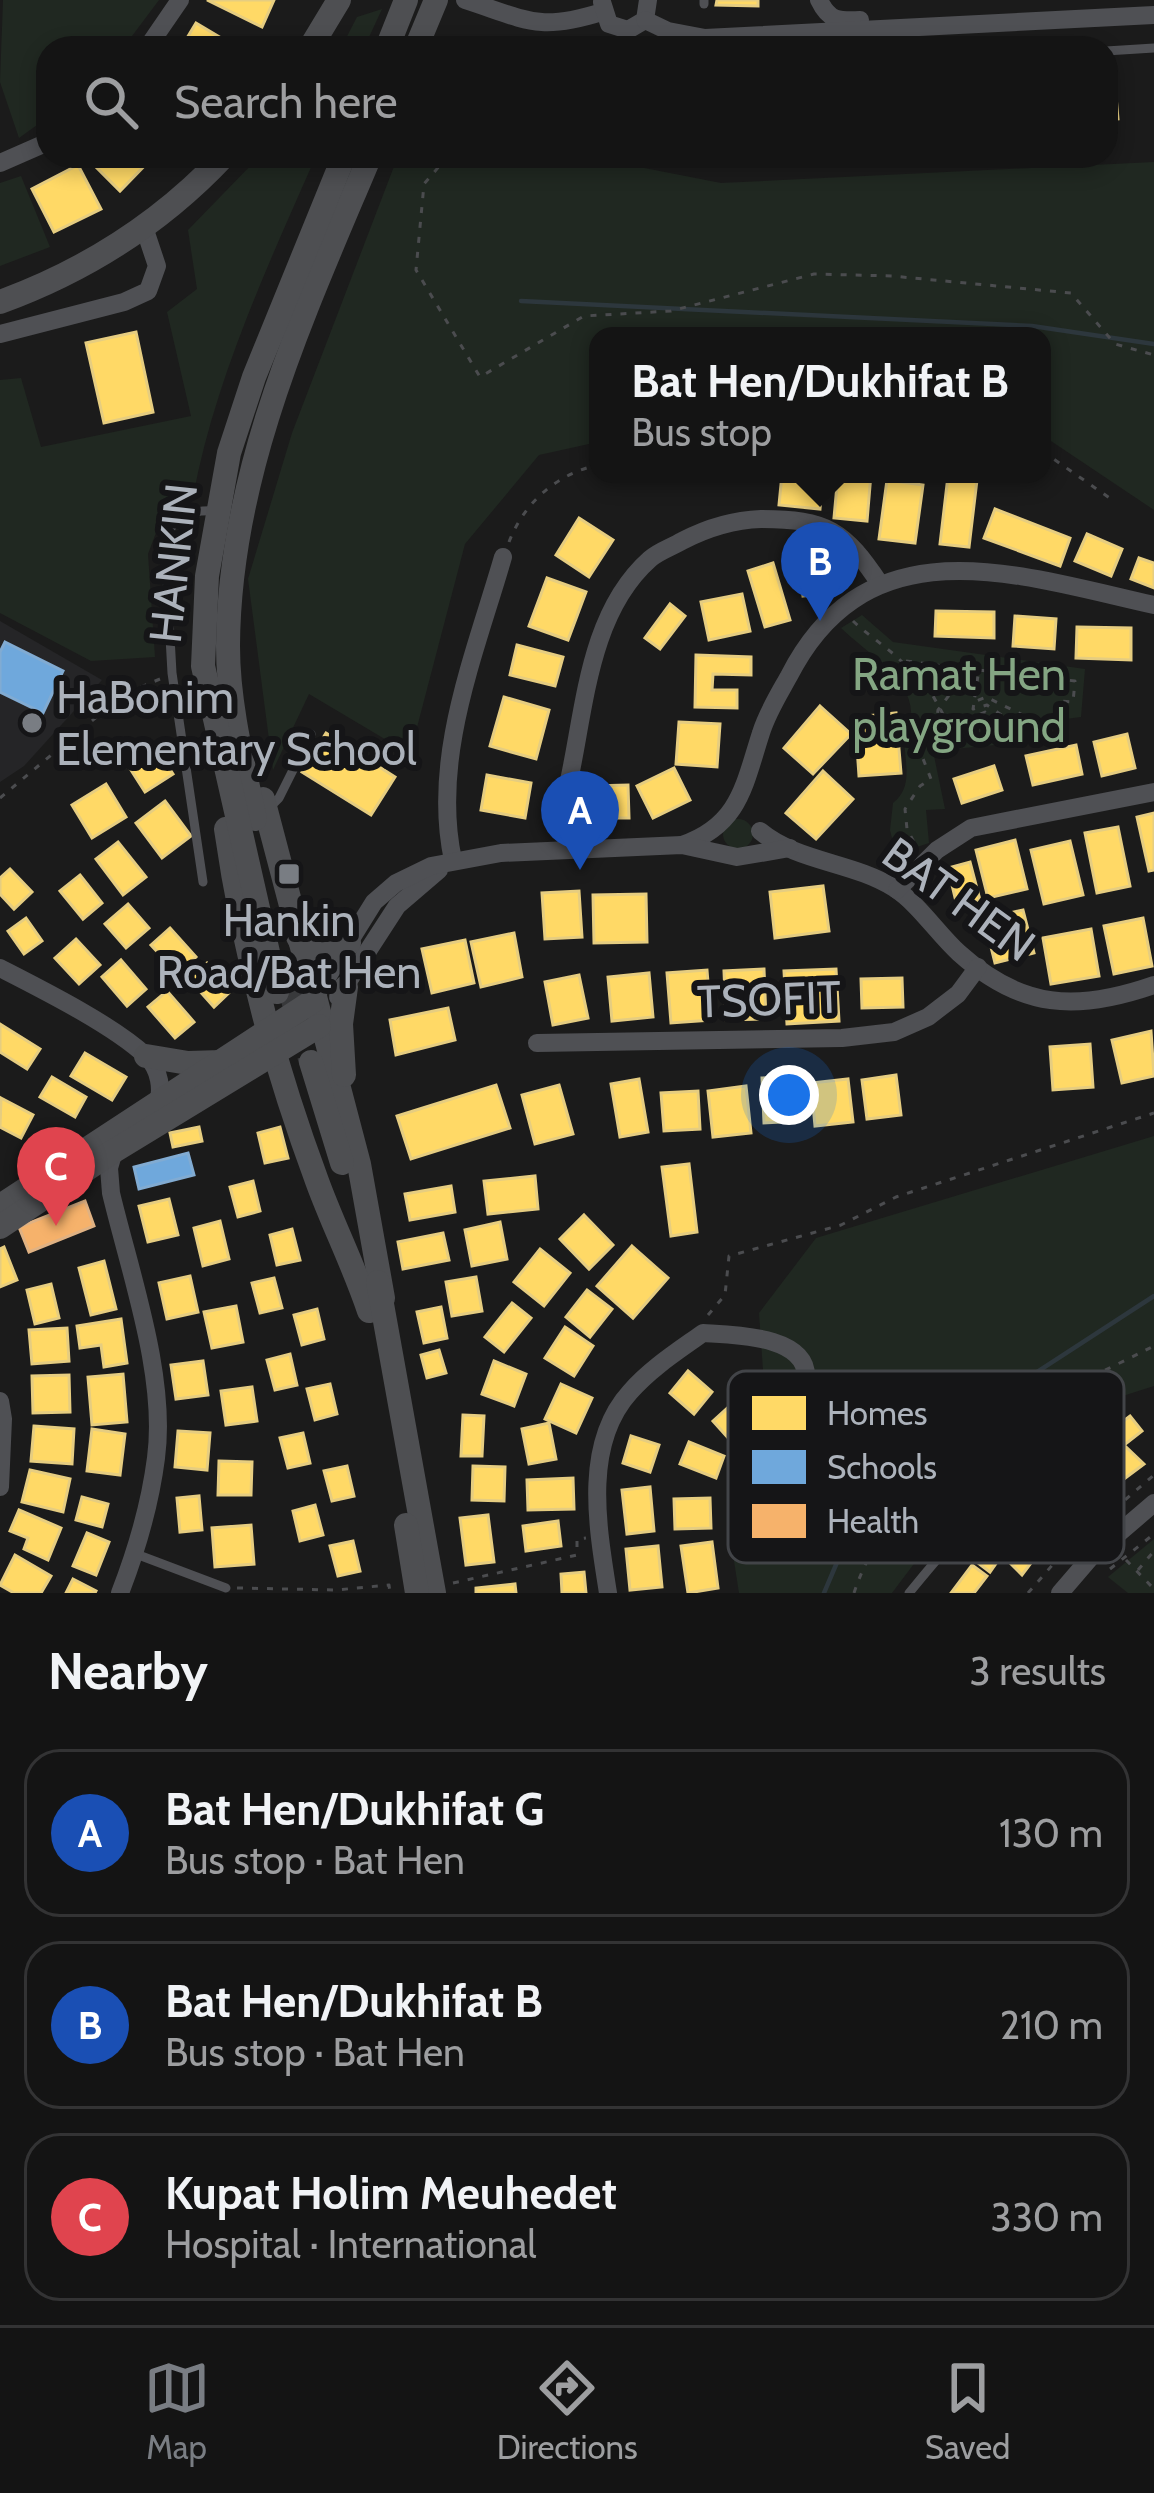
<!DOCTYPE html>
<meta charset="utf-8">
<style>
:root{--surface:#141414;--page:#1d1d1d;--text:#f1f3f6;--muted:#9d9ea0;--line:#333334;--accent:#797d83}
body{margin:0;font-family:Cabin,sans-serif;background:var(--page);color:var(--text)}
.you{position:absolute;left:789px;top:1095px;width:42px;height:42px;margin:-30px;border:9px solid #fff;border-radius:50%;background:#1a73e8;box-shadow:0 0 0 18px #1a73e833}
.badge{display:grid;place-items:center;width:78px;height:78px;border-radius:50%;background:var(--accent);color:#fff;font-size:39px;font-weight:700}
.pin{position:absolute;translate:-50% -99px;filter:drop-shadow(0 3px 6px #0008)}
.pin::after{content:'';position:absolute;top:63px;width:42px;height:36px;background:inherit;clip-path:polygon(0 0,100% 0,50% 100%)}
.popup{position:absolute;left:589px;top:327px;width:462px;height:156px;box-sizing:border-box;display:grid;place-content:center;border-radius:24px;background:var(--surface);filter:drop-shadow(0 3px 9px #0005);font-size:39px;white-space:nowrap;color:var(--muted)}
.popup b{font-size:45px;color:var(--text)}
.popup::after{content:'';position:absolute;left:50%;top:100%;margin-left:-24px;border:24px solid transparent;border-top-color:var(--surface)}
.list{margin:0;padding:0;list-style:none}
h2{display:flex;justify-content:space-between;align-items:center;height:156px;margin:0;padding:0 48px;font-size:51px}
h2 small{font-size:39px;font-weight:400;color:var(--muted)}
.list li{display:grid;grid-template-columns:78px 1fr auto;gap:36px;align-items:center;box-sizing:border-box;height:168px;margin:0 24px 24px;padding:0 24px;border:3px solid var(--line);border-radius:36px}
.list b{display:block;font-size:45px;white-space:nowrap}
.list p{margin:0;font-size:39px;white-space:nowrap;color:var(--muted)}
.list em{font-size:39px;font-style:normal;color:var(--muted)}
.icon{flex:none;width:66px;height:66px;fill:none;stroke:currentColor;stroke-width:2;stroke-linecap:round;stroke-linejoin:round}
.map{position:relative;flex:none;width:1154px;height:1593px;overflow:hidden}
.search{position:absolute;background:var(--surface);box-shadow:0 6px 18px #0003;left:36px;right:36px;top:36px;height:132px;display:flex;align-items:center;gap:30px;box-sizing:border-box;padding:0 42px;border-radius:36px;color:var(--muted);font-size:45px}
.sheet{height:732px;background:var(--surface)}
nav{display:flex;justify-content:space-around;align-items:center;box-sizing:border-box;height:168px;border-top:3px solid var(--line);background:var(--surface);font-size:33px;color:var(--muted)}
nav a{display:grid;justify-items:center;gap:6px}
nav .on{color:var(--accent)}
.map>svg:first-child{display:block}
.built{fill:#252527}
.green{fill:#202821}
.homes{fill:#ffd966;stroke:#e6cd80;stroke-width:3}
.schools{fill:#6fa8dc;stroke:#81abd2;stroke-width:3}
.health{fill:#f6b26b;stroke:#e0b283;stroke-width:3}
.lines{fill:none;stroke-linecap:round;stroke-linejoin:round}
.stream{stroke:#2d373d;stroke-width:4.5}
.secondary-tunnel{stroke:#38393b;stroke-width:24;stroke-dasharray:24 12;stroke-linecap:butt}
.path{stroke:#4b4c4f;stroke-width:3;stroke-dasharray:6 9;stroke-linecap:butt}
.lane{stroke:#4f5054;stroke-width:9}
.street{stroke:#4f5054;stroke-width:18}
.secondary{stroke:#4e4f52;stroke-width:24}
.poi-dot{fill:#797d83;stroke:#151517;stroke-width:4.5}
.labels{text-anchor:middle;stroke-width:12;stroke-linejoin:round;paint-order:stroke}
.street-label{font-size:45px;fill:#acb2bb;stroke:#151517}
.park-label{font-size:45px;fill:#84a683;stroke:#151517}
.poi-label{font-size:45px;fill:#acb2bb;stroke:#151517;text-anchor:start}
.key{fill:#151517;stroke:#424448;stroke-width:3}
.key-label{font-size:33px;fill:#acb2bb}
</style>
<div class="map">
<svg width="1154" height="1593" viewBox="0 0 1154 1593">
<rect width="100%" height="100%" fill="#1b1b1b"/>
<!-- built -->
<path class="built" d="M0,621L102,680L24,766L0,782Z"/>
<!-- green -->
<g class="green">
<path d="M3,0H159L123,48H48V117L19,138L0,82Z"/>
<path d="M382,9L364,48H341L357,17Z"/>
<path d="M260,156H316C268,265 215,379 193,497L163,514L148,554L155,657L91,661L0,613V380L21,378L41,447L191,416L167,312L197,289L188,230Z"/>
<path d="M398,156H583L721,183L1154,162V510L1042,435V336H598V442L539,455L465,544L410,754L309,694L273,770L248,579L292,433Z"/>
<path d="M21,176L50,247L0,266V183Z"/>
<path d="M862,615L893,642L1085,669L1081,717L1027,724V742L933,751L945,809L926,810L929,843L896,854L890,830L893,803C910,789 907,772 905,751C903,737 909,727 911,714C913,679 863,650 841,628Z"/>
<circle cx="738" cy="834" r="15"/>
<path d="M1154,1136V1386L1079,1410L980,1476L892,1593H739L727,1516L769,1456L759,1313L816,1238Z"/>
<path d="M1154,1539V1593H1128L1108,1577Z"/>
</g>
<!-- homes -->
<g class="homes">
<path d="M207,0H274L262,27Z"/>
<path d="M717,0H758V6L716,5Z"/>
<path d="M196,23L238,48H181Z"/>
<path d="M1116,96L1118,119L1106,120V97Z"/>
<path d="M85,156H154L120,191Z"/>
<rect x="692" y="156" width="48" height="4"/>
<path d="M78,165L101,209L54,232L32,189Z"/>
<path d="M136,332L153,412L104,423L86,343Z"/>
<path d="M782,474H823L820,509L779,505Z"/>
<path d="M838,474H871L867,521L834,518Z"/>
<path d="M948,476L977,480L969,547L940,544Z"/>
<path d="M887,480L923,485L915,543L879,539Z"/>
<path d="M995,509L1070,538L1060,566L984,538Z"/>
<path d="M579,518L613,540L589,577L556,555Z"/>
<path d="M1087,534L1122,549L1111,576L1075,561Z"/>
<path d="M829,551L835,592L803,596L797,555Z"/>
<path d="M1139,558L1154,563V588L1131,579Z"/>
<path d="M773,563L790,620L765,627L748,571Z"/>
<path d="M547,578L586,592L568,640L529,626Z"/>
<path d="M742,594L750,631L709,640L701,602Z"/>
<path d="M670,604L685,616L660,649L645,638Z"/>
<path d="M936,611L994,612V638L935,636Z"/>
<path d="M1015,616L1056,619L1054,649L1013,646Z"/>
<path d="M1077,627L1131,628V660L1076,658Z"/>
<path d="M517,645L563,657L555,686L510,675Z"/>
<path d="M696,655L751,657V675L713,674L712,690H737V708L695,707Z"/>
<path d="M504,697L549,710L536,759L490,746Z"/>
<path d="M820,706L851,734L813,774L784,748Z"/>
<path d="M896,713L901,773L859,776L855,717Z"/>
<path d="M679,722L720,724L717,767L676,764Z"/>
<path d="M326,733L395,777L371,815L302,772Z"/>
<path d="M1127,734L1135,768L1102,776L1094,742Z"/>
<path d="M1076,745L1082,774L1033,785L1026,756Z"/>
<path d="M157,749L173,774L145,792L129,767Z"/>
<path d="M994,766L1002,790L962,803L954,779Z"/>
<path d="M674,768L690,800L653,818L637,786Z"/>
<path d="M823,771L853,799L816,839L786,813Z"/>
<path d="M487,775L531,783L525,818L481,810Z"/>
<path d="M106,784L126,817L92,838L72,805Z"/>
<path d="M628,785L629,818H591V786Z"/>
<path d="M165,801L191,836L162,858L136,823Z"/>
<path d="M1154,813V870L1149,871L1137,817Z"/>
<path d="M1118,827L1130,886L1097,893L1085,833Z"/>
<path d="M1015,840L1027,889L988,898L976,850Z"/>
<path d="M1070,841L1083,895L1044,904L1031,850Z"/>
<path d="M118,842L146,877L123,895L96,859Z"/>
<path d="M970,862L980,900L957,906L948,868Z"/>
<path d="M10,869L32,892L14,909L0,894V878Z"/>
<path d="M80,875L102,903L83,919L60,891Z"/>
<path d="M823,886L829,931L775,938L770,892Z"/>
<path d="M579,891L582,937L545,939L542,893Z"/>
<path d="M646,894L647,942L594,943L593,895Z"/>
<path d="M128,904L149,928L126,948L105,924Z"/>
<path d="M1023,910L1034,953L995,963L984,919Z"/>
<path d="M26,918L42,941L24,954L8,931Z"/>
<path d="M1143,918L1152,966L1114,974L1104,926Z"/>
<path d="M170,928L196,957L178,974L151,945Z"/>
<path d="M1091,929L1099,976L1051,984L1043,938Z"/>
<path d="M514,933L522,977L481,987L471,942Z"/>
<path d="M76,939L100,965L79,984L55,958Z"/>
<path d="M465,940L474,983L432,993L422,949Z"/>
<path d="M121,960L146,989L127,1006L102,977Z"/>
<path d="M207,963L232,990L214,1007L189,979Z"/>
<path d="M764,969L766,1019L726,1020L724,971Z"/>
<path d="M836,969L839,1021L787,1024L784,971Z"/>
<path d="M707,970L711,1020L671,1023L667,973Z"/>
<path d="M649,973L653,1017L612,1021L608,977Z"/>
<path d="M579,975L588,1018L553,1025L545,982Z"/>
<path d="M902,978L903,1007L862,1008L861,979Z"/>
<path d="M167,991L194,1022L175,1038L148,1007Z"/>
<path d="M448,1008L455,1040L396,1055L390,1020Z"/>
<path d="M0,1024L40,1049L27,1069L0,1052Z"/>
<path d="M1151,1031L1154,1076L1122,1083L1112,1040Z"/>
<path d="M1090,1044L1093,1087L1053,1090L1050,1047Z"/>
<path d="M85,1053L126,1077L112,1100L71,1076Z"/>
<path d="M896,1075L901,1115L867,1119L862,1080Z"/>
<path d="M797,1076L799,1121L764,1123L762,1078Z"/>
<path d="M52,1077L86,1097L75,1117L40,1097Z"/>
<path d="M639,1079L648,1132L620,1137L611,1084Z"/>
<path d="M848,1079L853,1122L815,1126L811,1083Z"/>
<path d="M496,1085L510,1128L411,1159L397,1116Z"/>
<path d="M559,1085L573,1134L535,1144L522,1095Z"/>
<path d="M746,1086L751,1133L713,1137L708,1091Z"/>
<path d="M698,1091L700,1129L664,1131L661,1093Z"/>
<path d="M1,1098L33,1115L21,1138L0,1127Z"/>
<path d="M199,1127L202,1141L173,1147L170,1133Z"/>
<path d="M280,1127L288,1158L265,1163L258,1133Z"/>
<path d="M689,1164L697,1232L671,1236L662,1167Z"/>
<path d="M535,1176L538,1209L488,1214L484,1181Z"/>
<path d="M253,1181L260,1211L238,1217L230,1187Z"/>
<path d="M451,1186L455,1212L410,1220L405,1194Z"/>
<path d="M169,1199L178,1235L148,1242L139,1206Z"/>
<path d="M584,1215L613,1245L589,1269L560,1239Z"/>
<path d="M220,1221L229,1259L203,1266L194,1228Z"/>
<path d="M500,1222L507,1259L472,1266L465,1230Z"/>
<path d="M292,1229L300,1260L277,1265L270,1235Z"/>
<path d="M443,1233L449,1260L403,1269L398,1242Z"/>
<path d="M632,1246L668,1278L633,1318L597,1286Z"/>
<path d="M4,1247L17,1280L0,1287V1249Z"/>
<path d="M540,1249L570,1273L544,1306L514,1282Z"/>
<path d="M104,1261L116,1309L91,1315L79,1268Z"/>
<path d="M190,1276L198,1312L167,1319L159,1283Z"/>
<path d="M476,1277L482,1311L452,1316L446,1282Z"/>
<path d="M274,1278L282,1308L260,1313L252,1283Z"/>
<path d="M51,1284L59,1318L35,1324L27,1290Z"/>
<path d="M587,1290L612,1309L590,1337L566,1317Z"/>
<path d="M512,1303L531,1318L504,1352L485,1337Z"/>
<path d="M236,1306L243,1342L212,1348L204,1312Z"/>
<path d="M441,1307L447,1338L424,1343L417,1312Z"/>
<path d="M317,1309L324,1339L302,1345L294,1315Z"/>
<path d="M121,1319L127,1363L104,1367L101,1345L80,1348L77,1326Z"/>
<path d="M565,1327L593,1346L574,1376L545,1358Z"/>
<path d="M67,1328L69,1361L32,1364L29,1330Z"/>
<path d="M439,1350L446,1373L427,1378L421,1355Z"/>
<path d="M290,1354L297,1385L275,1390L267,1360Z"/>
<path d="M203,1361L208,1395L176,1399L171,1365Z"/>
<path d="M494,1361L526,1374L514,1406L482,1394Z"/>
<path d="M688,1371L712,1392L694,1414L670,1393Z"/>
<path d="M123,1374L127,1422L92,1425L88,1377Z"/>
<path d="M69,1375L70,1412L33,1413L32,1376Z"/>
<path d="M330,1384L337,1414L315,1420L307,1389Z"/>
<path d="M561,1384L592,1398L576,1433L545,1419Z"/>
<path d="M252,1387L257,1421L226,1425L221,1391Z"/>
<path d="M733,1403L758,1432L738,1449L713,1421Z"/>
<path d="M463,1415L484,1416L482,1456H461Z"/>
<path d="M1130,1416L1142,1431L1124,1445L1144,1464L1124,1479L1111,1455L1094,1467L1082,1452Z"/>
<path d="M549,1423L556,1459L529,1464L522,1429Z"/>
<path d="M34,1426L74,1429L72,1464L31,1461Z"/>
<path d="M92,1429L125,1434L120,1475L87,1471Z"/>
<path d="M178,1431L210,1433L207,1470L175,1467Z"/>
<path d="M303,1433L310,1463L288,1468L280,1438Z"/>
<path d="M631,1436L659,1445L650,1472L623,1463Z"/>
<path d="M689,1442L724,1456L716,1478L680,1464Z"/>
<path d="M1079,1456L1090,1471L1074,1483L1094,1504L1074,1519L1061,1495L1043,1508L1031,1492Z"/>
<path d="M219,1461L252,1462L251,1495H218Z"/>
<path d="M347,1466L354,1496L332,1501L324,1471Z"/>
<path d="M473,1466L505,1467L504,1501L472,1500Z"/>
<path d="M30,1470L70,1479L63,1512L22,1502Z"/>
<path d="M573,1478L574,1509L528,1510L527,1480Z"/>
<path d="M650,1487L654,1531L627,1534L622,1490Z"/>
<path d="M199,1496L202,1530L180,1532L177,1498Z"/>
<path d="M82,1497L108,1504L102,1527L76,1520Z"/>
<path d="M710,1498L711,1528L675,1529L674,1499Z"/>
<path d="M315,1505L323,1535L300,1541L293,1511Z"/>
<path d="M19,1510L61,1528L48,1560L24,1549L28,1538L10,1531Z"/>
<path d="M1010,1513L1026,1524L1013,1542L1037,1555L1022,1575L1002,1555L990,1572L974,1560Z"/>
<path d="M488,1515L494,1562L466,1565L460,1518Z"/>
<path d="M558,1521L561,1546L526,1551L523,1526Z"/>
<path d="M251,1525L254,1564L215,1567L212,1528Z"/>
<path d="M87,1533L109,1542L96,1575L73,1566Z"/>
<path d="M353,1541L360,1571L338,1576L330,1546Z"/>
<path d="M712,1542L718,1588L688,1593L681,1546Z"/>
<path d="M658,1546L662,1587L630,1590L626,1549Z"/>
<path d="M15,1555L51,1576L41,1593H14L0,1585Z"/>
<path d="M972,1565L987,1576L974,1593H951Z"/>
<path d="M584,1572L586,1593H562L561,1574Z"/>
<path d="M73,1579L96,1591L95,1593H66Z"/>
<path d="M515,1584L516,1593H476V1588Z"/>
</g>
<!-- schools -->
<g class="schools">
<path d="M5,642L63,671L43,713L0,692V652Z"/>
<path d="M188,1153L194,1175L139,1189L134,1167Z"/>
</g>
<!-- health -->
<path class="health" d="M85,1201L94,1226L29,1252L19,1227Z"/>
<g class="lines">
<!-- stream -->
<g class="stream">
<path d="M521,301L1032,326L1154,344"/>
<path d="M824,1593L844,1546L920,1448L1154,1296"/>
</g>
<!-- secondary-tunnel -->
<path class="secondary-tunnel" d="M289,986L311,1062"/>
<!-- path -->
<g class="path">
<path d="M562,48L560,45L569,38"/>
<path d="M448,156L424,184L416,270L480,377L584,316L671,311L814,274L892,276L1071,293L1115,344L1154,355"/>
<path d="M1042,451L1114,501"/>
<path d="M509,542C524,503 556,474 598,465"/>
<path d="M853,621C874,641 901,655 916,679L949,682L953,690L938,710L936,725L918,746L931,779L920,786L905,809L907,829L915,844"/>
<path d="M906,661C962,669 1019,674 1075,681L1073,702L1058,701L1057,715L1033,720L986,697L974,702L979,669"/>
<path d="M926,683L944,716L969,719L985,712L997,721L1003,716L987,705L973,709L974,703"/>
<path d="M0,798L124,694L160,679"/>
<path d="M576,812L581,814L577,835"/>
<path d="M708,1315L725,1295L729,1256L841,1225L896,1197L1154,1113"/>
<path d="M1126,1560L1154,1589"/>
<path d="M1110,1569L1154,1534"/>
<path d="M1138,1570L1154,1551"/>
<path d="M453,1583L577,1555V1539L586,1538"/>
<path d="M237,1588L336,1590L389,1585L390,1593"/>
<path d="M854,1593C896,1464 1042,1402 1154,1346"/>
<path d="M1028,1593L1062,1554L1154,1475"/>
</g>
<!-- lane -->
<g class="lane">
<path d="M704,4V0"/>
<path d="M1106,51L1154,48"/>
<path d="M270,807L279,798L311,734"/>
<path d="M203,882L172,673L165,547C169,517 188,509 217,511"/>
<path d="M136,1554L226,1588"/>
<path d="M909,1593C964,1526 1020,1460 1097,1418"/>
</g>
<!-- street -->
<g class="street">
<path d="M465,0C527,20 538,32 602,12"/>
<path d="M819,0C829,21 838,21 860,20"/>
<path d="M602,2L609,24L628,30L645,20L648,0"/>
<path d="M645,20L668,31L705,38L1154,15"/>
<path d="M147,48L180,0"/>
<path d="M0,163L48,142"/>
<path d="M0,334L124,302L148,291L157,266L144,227"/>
<path d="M561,814C585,732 581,620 650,559C659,551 672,547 682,541C707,528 732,520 761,519C827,519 844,530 880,584"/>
<path d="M760,831C797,862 853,862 894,888C919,904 937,933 959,953C1021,1009 1077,1012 1154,985"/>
<path d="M682,845C740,825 744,785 761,733C767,713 779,694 789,676C868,521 1019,575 1154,605"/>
<path d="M453,860C431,758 475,654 503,557"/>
<path d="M897,890L937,850L971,828L1154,792"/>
<path d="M0,968C41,989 113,1025 146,1056C160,1069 163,1090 157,1108"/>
<path d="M338,997L397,906L439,870"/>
<path d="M313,1000L374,902L396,883L431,866L501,853L682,845L737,857L790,848"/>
<path d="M537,1043L842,1038L894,1032L928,1017L958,994L978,967"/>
<path d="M114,1151L109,1168L111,1193C130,1273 167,1376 156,1458C150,1505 137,1549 120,1593"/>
<path d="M0,1401L3,1419L0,1487"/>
<path d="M608,1593C598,1529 582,1445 630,1392C651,1368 678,1351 703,1333C734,1335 809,1335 806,1379C805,1400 792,1422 785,1442"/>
<path d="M1060,1593L1091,1557L1154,1503"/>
</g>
<!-- secondary -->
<g class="secondary">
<path d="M310,48L339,0"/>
<path d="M387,48L406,0"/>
<path d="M416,48L436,0"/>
<path d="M0,302C85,271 162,222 224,156"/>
<path d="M263,799L359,1164L383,1298"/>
<path d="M255,819C243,763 228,704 228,646C229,472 304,313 370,156"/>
<path d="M226,829C243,948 275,1068 317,1181C333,1225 354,1266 369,1311"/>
<path d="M298,937C309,959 330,959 349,943"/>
<path d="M277,992L203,666L207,576L229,453L254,377L344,156"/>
<path d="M146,1056L188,1063L222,1062"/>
<path d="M311,1062L342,1163"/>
<path d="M344,1075L341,1024L346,987"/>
<path d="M0,1206L313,1001"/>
<path d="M0,1227L114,1151L319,1026"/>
<path d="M378,1282L434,1593"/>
<path d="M406,1525L417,1593"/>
</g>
</g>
<!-- markers -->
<g class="poi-dot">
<circle cx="32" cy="723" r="12"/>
<rect x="277" y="862" width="24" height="24" rx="6"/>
</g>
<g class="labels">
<!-- street labels -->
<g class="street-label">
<text transform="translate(173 563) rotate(-84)" y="16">HANKIN</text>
<text transform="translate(959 899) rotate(36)" y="16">BAT HEN</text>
<text transform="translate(769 999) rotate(-2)" y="16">TSOFIT</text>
</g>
<!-- park labels -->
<g class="park-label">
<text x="959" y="690">Ramat Hen<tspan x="959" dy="52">playground</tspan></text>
</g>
<!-- poi labels -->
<g class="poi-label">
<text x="56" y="713">HaBonim<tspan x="56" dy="52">Elementary School</tspan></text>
<text x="289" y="936" text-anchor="middle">Hankin<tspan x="289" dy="52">Road/Bat Hen</tspan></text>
</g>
</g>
<!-- legend -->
<rect x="728" y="1371" width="396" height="192" rx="18" class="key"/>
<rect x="752" y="1396" width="54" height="34" fill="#ffd966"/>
<rect x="752" y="1450" width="54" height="34" fill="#6fa8dc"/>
<rect x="752" y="1504" width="54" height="34" fill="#f6b26b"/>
<g class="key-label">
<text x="827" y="1425">Homes</text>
<text x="827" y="1479">Schools</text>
<text x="827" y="1533">Health</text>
</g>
</svg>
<div class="you"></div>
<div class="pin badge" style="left:580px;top:870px;background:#1a4fb4">A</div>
<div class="pin badge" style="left:820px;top:621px;background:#1a4fb4">B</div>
<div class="popup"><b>Bat Hen/Dukhifat B</b>Bus stop</div>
<div class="pin badge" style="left:56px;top:1226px;background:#e0444e">C</div>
<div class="search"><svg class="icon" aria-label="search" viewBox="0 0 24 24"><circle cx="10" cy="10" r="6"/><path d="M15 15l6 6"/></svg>Search here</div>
</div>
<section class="sheet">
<h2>Nearby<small>3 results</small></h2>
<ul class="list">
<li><span class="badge" style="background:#1a4fb4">A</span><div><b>Bat Hen/Dukhifat G</b><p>Bus stop · Bat Hen</p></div><em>130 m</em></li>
<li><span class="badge" style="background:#1a4fb4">B</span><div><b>Bat Hen/Dukhifat B</b><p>Bus stop · Bat Hen</p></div><em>210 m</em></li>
<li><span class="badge" style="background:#e0444e">C</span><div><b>Kupat Holim Meuhedet</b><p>Hospital · International</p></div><em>330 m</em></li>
</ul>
</section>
<nav>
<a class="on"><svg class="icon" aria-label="map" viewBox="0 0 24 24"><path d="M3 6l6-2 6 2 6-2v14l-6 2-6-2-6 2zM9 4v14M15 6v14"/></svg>Map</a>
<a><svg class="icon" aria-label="directions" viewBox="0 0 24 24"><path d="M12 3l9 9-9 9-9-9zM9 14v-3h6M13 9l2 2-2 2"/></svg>Directions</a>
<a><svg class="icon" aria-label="saved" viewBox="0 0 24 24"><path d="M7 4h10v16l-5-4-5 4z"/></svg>Saved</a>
</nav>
